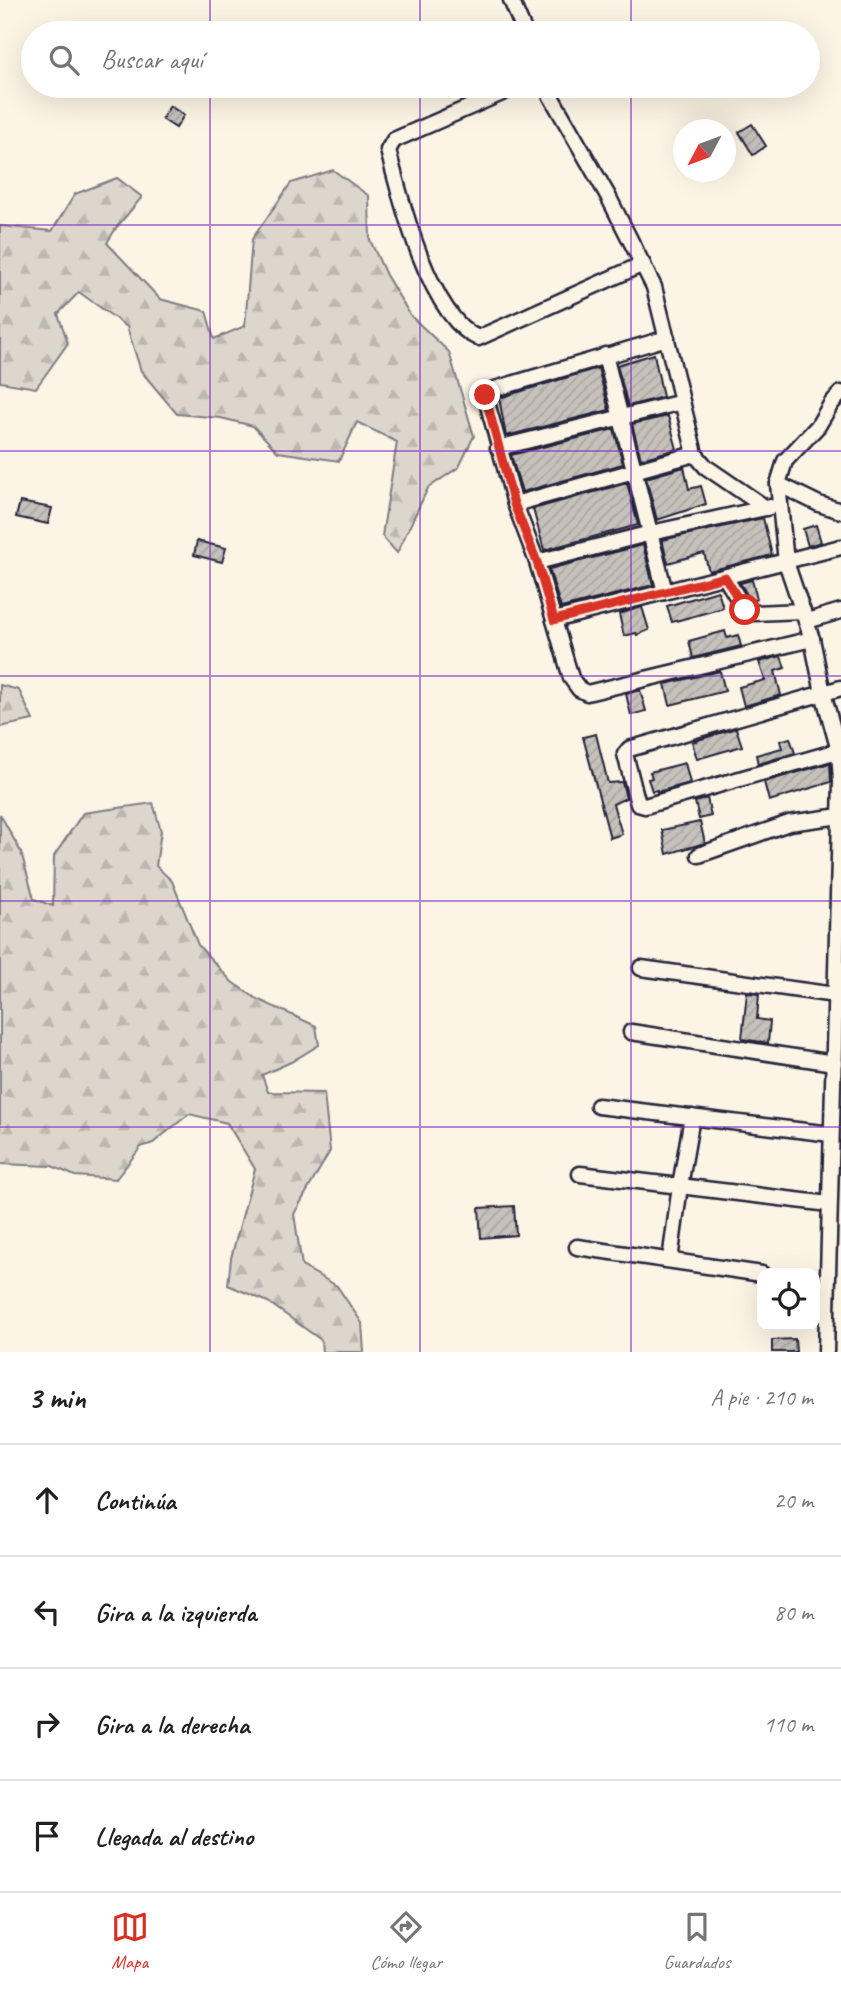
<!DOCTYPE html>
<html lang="es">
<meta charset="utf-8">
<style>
:root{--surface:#fff;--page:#f6f6f6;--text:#202124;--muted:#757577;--line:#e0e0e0;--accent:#d93025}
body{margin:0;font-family:Caveat,sans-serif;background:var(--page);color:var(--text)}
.controls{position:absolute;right:21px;bottom:21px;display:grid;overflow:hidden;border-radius:14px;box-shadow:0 7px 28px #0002}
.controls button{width:63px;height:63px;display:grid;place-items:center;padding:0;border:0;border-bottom:2px solid var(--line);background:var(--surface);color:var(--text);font:35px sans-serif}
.compass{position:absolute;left:673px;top:119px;width:63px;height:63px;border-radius:50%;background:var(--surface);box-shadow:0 7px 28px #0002;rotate:229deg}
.stop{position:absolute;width:21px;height:21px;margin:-16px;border:5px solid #d93025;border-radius:50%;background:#fff}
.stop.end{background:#d93025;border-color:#fff;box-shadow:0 2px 7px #0008}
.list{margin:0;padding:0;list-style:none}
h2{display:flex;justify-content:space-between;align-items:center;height:91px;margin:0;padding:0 28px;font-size:30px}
h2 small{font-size:23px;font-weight:400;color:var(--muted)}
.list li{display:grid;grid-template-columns:46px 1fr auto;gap:21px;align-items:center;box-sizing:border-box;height:112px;padding:0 28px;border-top:2px solid var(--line)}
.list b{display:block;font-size:26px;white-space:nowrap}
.list em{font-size:23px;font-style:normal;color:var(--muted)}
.icon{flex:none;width:38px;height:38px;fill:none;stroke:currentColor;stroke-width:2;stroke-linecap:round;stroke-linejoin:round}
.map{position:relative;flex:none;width:841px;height:1352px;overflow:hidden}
.search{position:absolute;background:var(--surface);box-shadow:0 7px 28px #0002;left:21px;right:21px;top:21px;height:77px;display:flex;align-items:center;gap:18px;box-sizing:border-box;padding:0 24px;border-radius:38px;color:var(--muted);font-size:26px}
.sheet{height:539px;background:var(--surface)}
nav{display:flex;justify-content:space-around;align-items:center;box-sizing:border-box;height:98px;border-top:2px solid var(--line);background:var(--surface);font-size:19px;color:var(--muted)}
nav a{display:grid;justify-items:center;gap:4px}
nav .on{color:var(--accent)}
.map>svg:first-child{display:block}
.forest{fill:url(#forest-firs);stroke:#7f7c84;stroke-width:2}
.building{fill:url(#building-hatch);stroke:#22223b;stroke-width:2}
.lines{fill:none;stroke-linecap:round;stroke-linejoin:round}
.minor-casing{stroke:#22223b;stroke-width:19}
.minor{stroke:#fcf5e5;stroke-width:14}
.route{stroke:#d93025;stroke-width:9}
.grid{fill:none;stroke:#7b2cbf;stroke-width:2;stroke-opacity:0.55}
</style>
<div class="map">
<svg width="841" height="1352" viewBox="0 0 841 1352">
<defs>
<pattern id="forest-firs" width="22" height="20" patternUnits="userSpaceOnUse" patternTransform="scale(1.75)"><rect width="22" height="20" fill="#dcd6cc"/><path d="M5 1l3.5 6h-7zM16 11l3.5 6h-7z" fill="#bcb7b0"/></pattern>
<pattern id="building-hatch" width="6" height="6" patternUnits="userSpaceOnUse" patternTransform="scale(1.75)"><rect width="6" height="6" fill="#c6c1bb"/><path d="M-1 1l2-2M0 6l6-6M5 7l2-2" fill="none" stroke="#aaa6a2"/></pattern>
</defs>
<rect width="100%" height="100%" fill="#fcf5e5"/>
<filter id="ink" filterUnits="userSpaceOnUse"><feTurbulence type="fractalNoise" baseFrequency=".0143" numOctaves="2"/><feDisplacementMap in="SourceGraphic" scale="14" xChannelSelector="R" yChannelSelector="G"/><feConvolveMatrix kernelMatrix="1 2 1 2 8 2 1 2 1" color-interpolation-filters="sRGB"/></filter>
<g filter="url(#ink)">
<!-- forest -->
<g class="forest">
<path d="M333,170L369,196L370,240L386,275L411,316L449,352L474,436L459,467L428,488L397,553L382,536L397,442L357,422L339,461L278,452L253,426L221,418L177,414L141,371L127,327L79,292L58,314L68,343L36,388L0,382V226L52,231L75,194L117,178L142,197L116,228L107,243L160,299L206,311L214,339L245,326L252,239L291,183Z"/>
<path d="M0,685L19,690L33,720L0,727Z"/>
<path d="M153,803L161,831L156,866L172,881L198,945L232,982L257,999L316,1026L319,1045L291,1062L262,1075L268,1092L324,1093L330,1151L294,1214L302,1266L337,1286L362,1323L364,1352H322L321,1340L268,1302L228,1285L231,1258L255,1169L227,1123L189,1114L153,1143L141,1147L116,1179L75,1176L52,1166L0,1164V814L21,852L34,899L53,906L54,856L83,813Z"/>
</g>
<!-- building -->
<g class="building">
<path d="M170,106L184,115L176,128L162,119Z"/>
<path d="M752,124L766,146L753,155L739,132Z"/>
<path d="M654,354L663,397L628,406L617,365Z"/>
<path d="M598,368L609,410L506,436L499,398Z"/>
<path d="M668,416L677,449L641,459L632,424Z"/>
<path d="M614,429L623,464L522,492L511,455Z"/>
<path d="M684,467L689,489L701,486L706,504L657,520L646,478Z"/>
<path d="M627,483L638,525L544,550L533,509Z"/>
<path d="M20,502L52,508L48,524L16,517Z"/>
<path d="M763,518L772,555L709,571L704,553L668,563L662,540Z"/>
<path d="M816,525L821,542L808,546L803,529Z"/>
<path d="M197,541L226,548L222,562L194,555Z"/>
<path d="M643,545L653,585L561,608L549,569Z"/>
<path d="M752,580L757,599L751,601L740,583Z"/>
<path d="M718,591L723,608L672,622L667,606Z"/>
<path d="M642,607L649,630L637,635L636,633L624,636L619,614Z"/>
<path d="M725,631L727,638L738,635L741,646L693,658L689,641Z"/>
<path d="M781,656L785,668L775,671L781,695L744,706L739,687L765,680L759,662Z"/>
<path d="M720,671L725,691L670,705L665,684Z"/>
<path d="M640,690L646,711L631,715L626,694Z"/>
<path d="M736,728L742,746L697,759L692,742Z"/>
<path d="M596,734L608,783L622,782L626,798L613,804L622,834L610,838L583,737Z"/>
<path d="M790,738L795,753L758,764L756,755L782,748L780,741Z"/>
<path d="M685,763L690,783L657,792V790L652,791L648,779L652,778L650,772Z"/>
<path d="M830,763L831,782L769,801L764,782Z"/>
<path d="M707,798L711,816L699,819L695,802Z"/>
<path d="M700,822L705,843L667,854L662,830Z"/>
<path d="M747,993L759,994L757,1019L770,1021L768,1043L742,1039Z"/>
<path d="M514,1206L516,1235L481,1238L479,1208Z"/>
<path d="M795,1339L796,1352H772V1340Z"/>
</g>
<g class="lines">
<!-- minor casing -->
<g class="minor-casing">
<g id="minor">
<path d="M511,0L525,33"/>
<path d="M518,86L394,140L388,150C400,198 430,318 478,338L643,264"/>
<path d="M545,86L608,196L654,287L695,454L706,467L766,508"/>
<path d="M667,338L488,391L485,395L515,504L537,562L571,678L579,689L587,693L812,639"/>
<path d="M605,355L665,592"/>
<path d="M498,448L682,402"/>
<path d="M778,484L819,504L841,511"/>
<path d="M515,504L695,454"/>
<path d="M537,562L651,533L770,507"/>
<path d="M725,577L745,610L754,613L803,611"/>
<path d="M554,620L841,547"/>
<path d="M807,621L841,611"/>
<path d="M841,688L629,749L625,754L638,804L645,806L841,750"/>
<path d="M699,855L789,823L840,816"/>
<path d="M641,968L835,995"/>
<path d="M631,1032L834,1063"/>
<path d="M598,1106L831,1134"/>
<path d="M580,1174L829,1204"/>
<path d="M577,1247L762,1274"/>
<path d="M670,1260L680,1186L692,1117"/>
<path d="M826,1352L841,781L839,751L823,693L812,639L786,562L778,484L785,461L818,426L831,404L841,393"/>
</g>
</g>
<!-- minor -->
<use href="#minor" class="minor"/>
</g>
</g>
<g class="lines" filter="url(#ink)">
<!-- route -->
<path class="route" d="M485,395L514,504L537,562L554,620L725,577L745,610"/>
</g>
<!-- grid -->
<path class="grid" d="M210,0V33M420,0V33M631,0V33M210,86V1352M420,86V1352M631,86V1352M0,225H841M0,451H841M0,676H841M0,901H841M0,1127H841"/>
</svg>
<div class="controls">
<button><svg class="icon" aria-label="locate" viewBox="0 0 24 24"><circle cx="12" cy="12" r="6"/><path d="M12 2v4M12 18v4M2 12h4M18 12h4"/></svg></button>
</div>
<svg class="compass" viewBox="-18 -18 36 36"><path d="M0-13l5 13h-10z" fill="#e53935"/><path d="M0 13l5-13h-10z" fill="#757577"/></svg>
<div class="stop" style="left:745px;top:610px"></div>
<div class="stop end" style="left:485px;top:395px"></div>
<div class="search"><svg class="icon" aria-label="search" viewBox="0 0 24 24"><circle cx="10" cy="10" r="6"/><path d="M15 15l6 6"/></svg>Buscar aquí</div>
</div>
<section class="sheet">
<h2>3 min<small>A pie · 210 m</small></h2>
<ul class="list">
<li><svg class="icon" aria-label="ahead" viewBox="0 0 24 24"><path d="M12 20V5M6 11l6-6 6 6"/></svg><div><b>Continúa</b></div><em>20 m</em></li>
<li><svg class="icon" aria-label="left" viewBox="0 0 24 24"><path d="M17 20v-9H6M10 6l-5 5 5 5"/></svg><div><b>Gira a la izquierda</b></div><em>80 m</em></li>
<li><svg class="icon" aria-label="right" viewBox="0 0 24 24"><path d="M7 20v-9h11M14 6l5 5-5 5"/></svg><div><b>Gira a la derecha</b></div><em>110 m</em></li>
<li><svg class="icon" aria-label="arrive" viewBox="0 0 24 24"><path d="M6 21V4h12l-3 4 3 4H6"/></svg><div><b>Llegada al destino</b></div></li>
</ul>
</section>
<nav>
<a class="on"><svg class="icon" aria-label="map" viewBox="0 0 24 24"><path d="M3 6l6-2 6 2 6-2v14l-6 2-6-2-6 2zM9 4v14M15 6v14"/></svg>Mapa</a>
<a><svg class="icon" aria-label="directions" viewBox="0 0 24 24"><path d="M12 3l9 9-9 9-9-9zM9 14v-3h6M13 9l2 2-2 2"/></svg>Cómo llegar</a>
<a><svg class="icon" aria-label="saved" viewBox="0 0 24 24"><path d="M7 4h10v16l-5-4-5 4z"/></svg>Guardados</a>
</nav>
